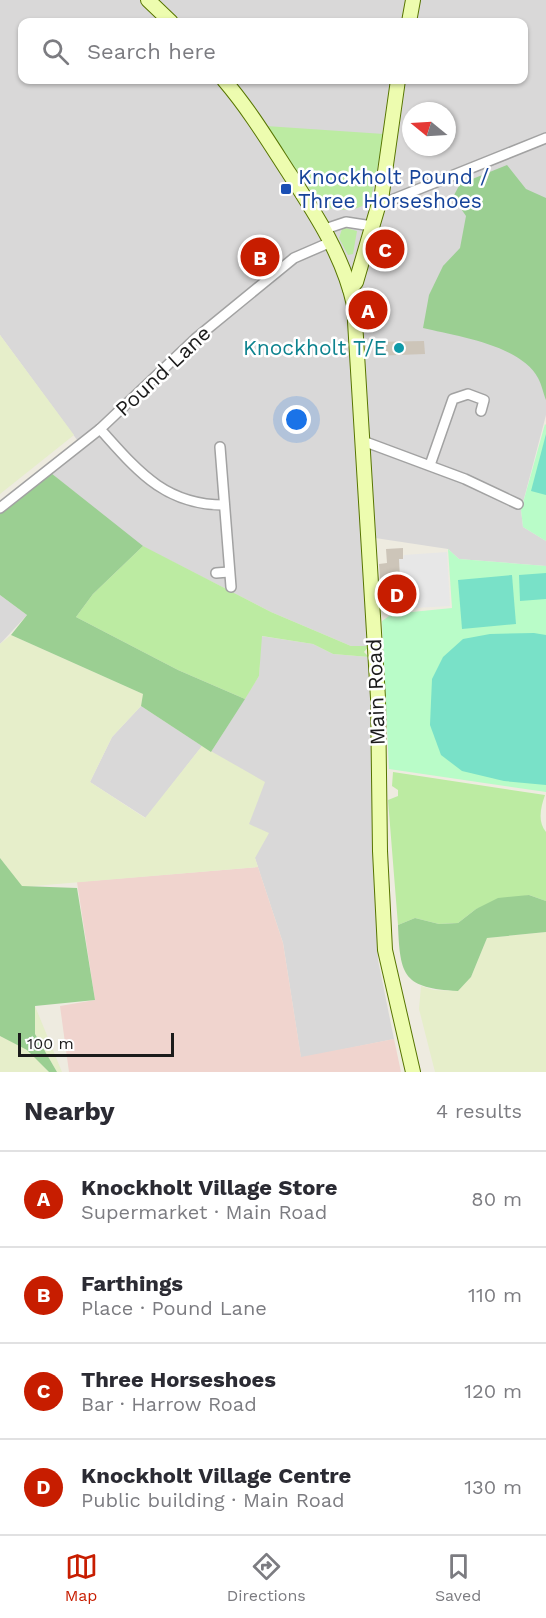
<!DOCTYPE html>
<meta charset="utf-8">
<style>
:root{--surface:#fff;--page:#f2f2f3;--text:#2b2b33;--muted:#7c7c81;--line:#e1e1e2;--accent:#c71d00}
body{margin:0;font-family:"Work Sans",sans-serif;background:var(--page);color:var(--text)}
.compass{position:absolute;left:402px;top:102px;width:54px;height:54px;border-radius:50%;background:var(--surface);box-shadow:0 2px 4px #0004;rotate:288deg}
.scale{position:absolute;left:18px;bottom:15px;width:156px;box-sizing:border-box;padding-left:6px;border:3px solid #1b1b1b;border-top:0;font-size:16px;line-height:21px;white-space:nowrap;color:#1b1b1b;-webkit-text-stroke:4px #fff;paint-order:stroke}
.you{position:absolute;left:297px;top:420px;width:21px;height:21px;margin:-15px;border:4px solid #fff;border-radius:50%;background:#1a73e8;box-shadow:0 0 0 9px #1a73e833}
.badge{display:grid;place-items:center;width:39px;height:39px;border-radius:50%;background:var(--accent);color:#fff;font-size:20px;font-weight:700}
.pin{position:absolute;translate:-50% -50%;border:3px solid #fff;box-shadow:0 2px 6px #0006}
.list{margin:0;padding:0;list-style:none}
h2{display:flex;justify-content:space-between;align-items:center;height:78px;margin:0;padding:0 24px;font-size:26px}
h2 small{font-size:20px;font-weight:400;color:var(--muted)}
.list li{display:grid;grid-template-columns:39px 1fr auto;gap:18px;align-items:center;box-sizing:border-box;height:96px;padding:0 24px;border-top:2px solid var(--line)}
.list b{display:block;font-size:22px;white-space:nowrap}
.list p{margin:0;font-size:20px;white-space:nowrap;color:var(--muted)}
.list em{font-size:20px;font-style:normal;color:var(--muted)}
.icon{flex:none;width:33px;height:33px;fill:none;stroke:currentColor;stroke-width:2;stroke-linecap:round;stroke-linejoin:round}
.map{position:relative;flex:none;width:546px;height:1072px;overflow:hidden}
.search{position:absolute;background:var(--surface);box-shadow:0 2px 4px #0004;left:18px;right:18px;top:18px;height:66px;display:flex;align-items:center;gap:15px;box-sizing:border-box;padding:0 21px;border-radius:12px;color:var(--muted);font-size:22px}
.sheet{height:462px;background:var(--surface)}
nav{display:flex;justify-content:space-around;align-items:center;box-sizing:border-box;height:84px;border-top:2px solid var(--line);background:var(--surface);font-size:16px;color:var(--muted)}
nav a{display:grid;justify-items:center;gap:3px}
nav .on{color:var(--accent)}
.map>svg:first-child{display:block}
.residential{fill:#d9d8d8;fill-rule:evenodd}
.commercial{fill:#f0d4ce}
.farmland{fill:#e6eeca}
.grass{fill:#bceba2}
.forest{fill:#9bcf92}
.park{fill:#b9fcc8}
.pitch{fill:#79e1c8}
.parking{fill:#e7e7e7}
.building{fill:#cdc5b9}
.lines{fill:none;stroke-linecap:round;stroke-linejoin:round}
.street-casing{stroke:#a2a2a2;stroke-width:12}
.secondary-casing{stroke:#577500;stroke-width:16}
.street{stroke:#fff;stroke-width:9}
.secondary{stroke:#edfcaf;stroke-width:14}
.transit-dot{fill:#1a4fb4;stroke:#fff;stroke-width:2}
.culture-dot{fill:#0f9aa8;stroke:#fff;stroke-width:2}
.labels{text-anchor:middle;stroke-width:5;stroke-linejoin:round;paint-order:stroke}
.transit-label{font-size:21px;fill:#164399;stroke:#fff;text-anchor:start}
.culture-label{font-size:21px;fill:#0d838f;stroke:#fff;text-anchor:end}
.street-label{font-size:21px;fill:#1b1b1b;stroke:#fff}
</style>
<div class="map">
<svg width="546" height="1072" viewBox="0 0 546 1072">
<rect width="100%" height="100%" fill="#eeebe0"/>
<!-- residential -->
<g class="residential">
<path d="M0,0H546V415L521,510L523,527L546,541V566L459,559L448,549L362,536L369,646H351L271,612L138,544L51,473L83,448L0,335ZM22,22H524V80H22ZM411,111H447V147H411Z"/>
<path d="M0,595L27,615L0,644Z"/>
<path d="M261,636L313,644L333,654L369,657L378,960L394,1039L301,1058L283,943L255,858L249,824L211,752L259,676Z"/>
<path d="M141,706L202,746L146,818L90,782L112,737Z"/>
</g>
<!-- commercial -->
<path class="commercial" d="M258,867L283,943L301,1057L394,1039L401,1072H69L60,1006L95,1000L77,882Z"/>
<!-- farmland -->
<g class="farmland">
<path d="M0,335L74,435L0,494Z"/>
<path d="M11,635L143,694L141,706L112,737L90,782L145,818L202,746L265,782L249,824L269,833L255,858L258,867L22,887L0,858V644Z"/>
<path d="M546,932V1072H435L419,1009L421,986L434,990L458,991L471,977L487,938Z"/>
<path d="M35,1006L62,1072H57L35,1034Z"/>
<path d="M0,1036L27,1049L49,1072H0Z"/>
</g>
<!-- grass -->
<g class="grass">
<path d="M266,126L384,134L371,199C357,214 341,210 322,207Z"/>
<path d="M346,228L357,231L353,254L348,255L339,238L342,229Z"/>
<path d="M143,546L271,612L351,646H369L364,652L369,657L333,654L313,644L262,636L259,676L245,699L178,670L76,617L93,594Z"/>
<path d="M393,772L545,795C541,807 537,821 546,832V901L529,895L476,909L458,923L439,924L415,918L398,925L388,800L398,796V790L392,786Z"/>
</g>
<!-- forest -->
<g class="forest">
<path d="M507,165L526,189L546,198V400C543,393 542,385 538,378C521,345 456,336 423,328L429,295L443,266L460,248L466,216L453,197L460,184Z"/>
<path d="M51,473L143,546L93,594L76,617L178,670L245,699L211,752L141,706L143,694L11,635L27,615L0,595V514Z"/>
<path d="M0,858L22,886L77,888L95,1000L35,1006V1034L57,1072H49L27,1050L0,1036Z"/>
<path d="M529,895L546,901V932L487,938L471,977L458,991C404,988 400,977 398,925L415,918L439,924L458,923L476,909L498,898Z"/>
</g>
<!-- park -->
<g class="park">
<path d="M545,424L546,425V541L523,527L521,510Z"/>
<path d="M448,549L459,559L546,566V792L389,769L382,621L392,614L452,608Z"/>
</g>
<!-- pitch -->
<g class="pitch">
<path d="M546,434V495L531,491Z"/>
<path d="M546,573V599L520,601L519,575Z"/>
<path d="M512,575L516,624L462,629L458,580Z"/>
<path d="M534,633L546,635V785L504,781L462,771L441,755L430,725L432,679L443,657L463,639L490,634Z"/>
</g>
<!-- parking -->
<path class="parking" d="M447,552L450,606L415,608L413,578L400,579L399,559H403L404,555Z"/>
<!-- building -->
<g class="building">
<path d="M388,229L401,234V239L390,271L376,266V260Z"/>
<path d="M266,246L271,257L255,268L249,257Z"/>
<path d="M424,341L425,354L373,356V342Z"/>
<path d="M403,548V559H399L400,579L413,578L415,608L382,611L379,564L387,563L386,549Z"/>
</g>
<g class="lines">
<!-- street casing -->
<g class="street-casing">
<g id="street">
<path d="M379,205L546,138"/>
<path d="M325,229L346,222L372,226"/>
<path d="M100,429C137,470 164,505 224,505"/>
<path d="M363,441L465,479L518,504"/>
<path d="M220,447L231,587"/>
<path d="M430,465L453,399L468,394L484,400L481,411"/>
<path d="M0,508L100,429L195,339L294,258L331,242"/>
<path d="M216,573L229,572"/>
</g>
</g>
<!-- secondary casing -->
<g class="secondary-casing">
<g id="secondary">
<path d="M148,0L171,22"/>
<path d="M409,22L413,0"/>
<path d="M224,80C248,108 267,139 287,170C315,213 343,255 354,305L378,698L380,851L385,950L413,1072"/>
<path d="M350,289L356,282L382,193L398,80"/>
</g>
</g>
<!-- street -->
<use href="#street" class="street"/>
<!-- secondary -->
<use href="#secondary" class="secondary"/>
</g>
<!-- markers -->
<rect class="transit-dot" x="280" y="183" width="12" height="12" rx="3"/>
<circle class="culture-dot" cx="399" cy="348" r="6"/>
<g class="labels">
<!-- transit labels -->
<g class="transit-label">
<text x="298" y="184">Knockholt Pound /<tspan x="298" dy="24">Three Horseshoes</tspan></text>
</g>
<!-- culture labels -->
<g class="culture-label">
<text x="387" y="355">Knockholt T/E</text>
</g>
<!-- street labels -->
<g class="street-label">
<text transform="translate(163 371) rotate(-43)" y="7">Pound Lane</text>
<text transform="translate(376 692) rotate(-92)" y="7">Main Road</text>
</g>
</g>
</svg>
<svg class="compass" viewBox="-18 -18 36 36"><path d="M0-13l5 13h-10z" fill="#e53935"/><path d="M0 13l5-13h-10z" fill="#7c7c81"/></svg>
<div class="scale">100 m</div>
<div class="you"></div>
<div class="pin badge" style="left:368px;top:310px">A</div>
<div class="pin badge" style="left:260px;top:257px">B</div>
<div class="pin badge" style="left:385px;top:249px">C</div>
<div class="pin badge" style="left:397px;top:594px">D</div>
<div class="search"><svg class="icon" aria-label="search" viewBox="0 0 24 24"><circle cx="10" cy="10" r="6"/><path d="M15 15l6 6"/></svg>Search here</div>
</div>
<section class="sheet">
<h2>Nearby<small>4 results</small></h2>
<ul class="list">
<li><span class="badge">A</span><div><b>Knockholt Village Store</b><p>Supermarket · Main Road</p></div><em>80 m</em></li>
<li><span class="badge">B</span><div><b>Farthings</b><p>Place · Pound Lane</p></div><em>110 m</em></li>
<li><span class="badge">C</span><div><b>Three Horseshoes</b><p>Bar · Harrow Road</p></div><em>120 m</em></li>
<li><span class="badge">D</span><div><b>Knockholt Village Centre</b><p>Public building · Main Road</p></div><em>130 m</em></li>
</ul>
</section>
<nav>
<a class="on"><svg class="icon" aria-label="map" viewBox="0 0 24 24"><path d="M3 6l6-2 6 2 6-2v14l-6 2-6-2-6 2zM9 4v14M15 6v14"/></svg>Map</a>
<a><svg class="icon" aria-label="directions" viewBox="0 0 24 24"><path d="M12 3l9 9-9 9-9-9zM9 14v-3h6M13 9l2 2-2 2"/></svg>Directions</a>
<a><svg class="icon" aria-label="saved" viewBox="0 0 24 24"><path d="M7 4h10v16l-5-4-5 4z"/></svg>Saved</a>
</nav>
